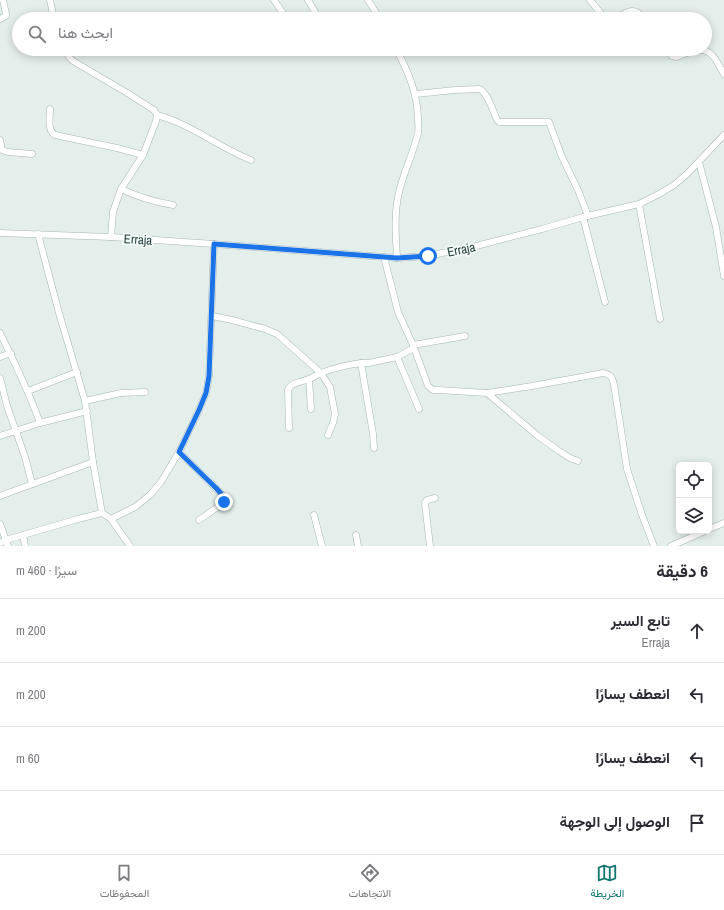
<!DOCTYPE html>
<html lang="ar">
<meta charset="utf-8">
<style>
:root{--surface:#fff;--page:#f2f2f3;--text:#2b2b33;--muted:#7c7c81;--line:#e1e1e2;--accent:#0f766e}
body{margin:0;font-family:"Archivo Narrow",Vazirmatn,sans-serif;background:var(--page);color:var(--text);direction:rtl}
.controls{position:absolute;right:12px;bottom:12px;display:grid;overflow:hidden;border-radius:6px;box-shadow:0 2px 10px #0003}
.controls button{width:36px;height:36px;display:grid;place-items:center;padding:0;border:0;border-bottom:1px solid var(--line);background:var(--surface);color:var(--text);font:20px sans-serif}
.stop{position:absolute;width:12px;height:12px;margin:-9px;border:3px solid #1a73e8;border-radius:50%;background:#fff}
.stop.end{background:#1a73e8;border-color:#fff;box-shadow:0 1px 4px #0008}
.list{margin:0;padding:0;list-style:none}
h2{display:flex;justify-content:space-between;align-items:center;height:52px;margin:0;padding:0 16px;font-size:17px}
h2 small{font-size:13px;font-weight:400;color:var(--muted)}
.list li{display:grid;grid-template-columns:26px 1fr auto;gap:12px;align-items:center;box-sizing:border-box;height:64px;padding:0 16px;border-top:1px solid var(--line)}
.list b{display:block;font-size:15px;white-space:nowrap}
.list p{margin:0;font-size:13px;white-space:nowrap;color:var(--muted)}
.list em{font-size:13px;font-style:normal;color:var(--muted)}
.icon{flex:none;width:22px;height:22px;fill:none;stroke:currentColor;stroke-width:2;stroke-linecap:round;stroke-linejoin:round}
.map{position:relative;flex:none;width:724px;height:546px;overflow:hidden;direction:ltr}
.search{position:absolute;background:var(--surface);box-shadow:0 2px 10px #0003;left:12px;right:12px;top:12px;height:44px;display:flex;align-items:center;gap:10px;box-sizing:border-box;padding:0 14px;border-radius:22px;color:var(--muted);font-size:15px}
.sheet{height:308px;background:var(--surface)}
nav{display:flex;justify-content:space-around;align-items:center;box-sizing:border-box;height:56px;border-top:1px solid var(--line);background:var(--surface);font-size:11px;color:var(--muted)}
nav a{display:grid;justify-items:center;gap:2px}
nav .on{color:var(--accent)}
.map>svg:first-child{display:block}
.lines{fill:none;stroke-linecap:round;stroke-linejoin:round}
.minor-casing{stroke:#a6b6b3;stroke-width:7}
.minor{stroke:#fff;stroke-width:6}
.route{stroke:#1a73e8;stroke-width:5}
.labels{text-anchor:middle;stroke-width:3.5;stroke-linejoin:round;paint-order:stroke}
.street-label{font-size:13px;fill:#22403d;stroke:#f4faf8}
</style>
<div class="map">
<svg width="724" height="546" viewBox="0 0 724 546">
<rect width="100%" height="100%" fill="#e4eeeb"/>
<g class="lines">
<!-- minor casing -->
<g class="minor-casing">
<g id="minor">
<path d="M50,0L54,19"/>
<path d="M274,0L287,19"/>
<path d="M308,0L319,19"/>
<path d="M368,0L380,19"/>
<path d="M590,0L603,16L607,19"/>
<path d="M0,19L6,16V14L3,0"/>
<path d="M613,19C625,14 634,4 644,19"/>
<path d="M65,49L69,57L73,61L129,94L154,110L157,115L156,121L143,155L121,189L113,212L111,237"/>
<path d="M396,49C408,71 417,92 418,118C418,123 419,128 418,133C413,155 402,175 398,197C394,217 396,238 397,258"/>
<path d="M666,49L672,56L676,57C687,54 702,44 712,55C717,60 720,68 724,74"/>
<path d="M416,94L455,90L480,89C488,94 493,111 497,120L499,122H549L562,157L578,190L588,216"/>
<path d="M50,109C50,118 47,130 55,135L117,148L143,155"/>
<path d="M157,115C191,124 218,147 251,160"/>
<path d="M0,140L2,150L8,152L32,154"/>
<path d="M699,162L716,227L724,276"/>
<path d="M121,189C138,197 155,202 173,205"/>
<path d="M639,204L660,319"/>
<path d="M583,217L605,302"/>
<path d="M0,233L111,237L214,244L384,257L397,258L428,256L476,246L542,229L583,217L639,204L661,193L674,185L687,174L724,135"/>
<path d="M38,234L59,313L85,401L93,462L102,513L111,519L130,546"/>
<path d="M384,257L398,312L413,345L428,386L433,390H438L487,393L538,436L559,451L570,458L578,461"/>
<path d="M212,316L232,320L265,329L277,334L321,373L330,387L335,414L333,423L328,435"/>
<path d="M0,333C15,363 29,392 40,423"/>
<path d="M413,345L465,336"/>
<path d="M0,357L11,353"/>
<path d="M397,357L419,409"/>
<path d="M0,378L7,406L25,457L32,484"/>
<path d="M309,379L311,409"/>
<path d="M28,391L77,372"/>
<path d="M487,393L532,386L603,373C614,375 613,381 615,391L627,469L642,515L654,546"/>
<path d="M85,401L121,393L145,392"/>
<path d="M289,428L288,390C291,382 302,382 309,379C313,377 317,375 321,373C334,368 347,365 361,363"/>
<path d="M0,436L40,423L87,411"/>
<path d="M374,448L373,434L361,363H369L397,357L414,348"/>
<path d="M179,452L210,482L224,497L225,500L222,504L199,520"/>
<path d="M0,496L93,462"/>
<path d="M314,515L322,546"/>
<path d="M111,519L135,507L150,495L161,482L179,452L199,410L206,393L209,376L214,244"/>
<path d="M0,524L8,546"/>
<path d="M709,529L724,523"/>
<path d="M23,535L25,546"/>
<path d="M356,535L358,546"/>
<path d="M0,543L6,540L78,519L102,513"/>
<path d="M430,546L425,503L427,500L435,498"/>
<path d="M671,546L705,531"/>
</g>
</g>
<!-- minor -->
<use href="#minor" class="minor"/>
</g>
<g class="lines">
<!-- route -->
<path class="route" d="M224,502V497L216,488L179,452L199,410L206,393L209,376L214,244L384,257L397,258L428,256"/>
</g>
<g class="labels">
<!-- street labels -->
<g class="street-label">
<text transform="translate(138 239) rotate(3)" y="5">Erraja</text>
<text transform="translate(461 249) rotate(-12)" y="5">Erraja</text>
</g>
</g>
</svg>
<div class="controls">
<button><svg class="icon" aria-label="locate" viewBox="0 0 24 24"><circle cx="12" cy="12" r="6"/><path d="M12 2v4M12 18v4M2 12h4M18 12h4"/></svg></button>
<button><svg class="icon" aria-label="layers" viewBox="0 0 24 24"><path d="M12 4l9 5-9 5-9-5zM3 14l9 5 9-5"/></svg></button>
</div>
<div class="stop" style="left:428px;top:256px"></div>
<div class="stop end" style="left:224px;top:502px"></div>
<div class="search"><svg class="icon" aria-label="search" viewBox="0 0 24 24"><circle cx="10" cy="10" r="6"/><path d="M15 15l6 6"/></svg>ابحث هنا</div>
</div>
<section class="sheet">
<h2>6 دقيقة<small>سيرًا · 460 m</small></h2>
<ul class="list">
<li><svg class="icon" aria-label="ahead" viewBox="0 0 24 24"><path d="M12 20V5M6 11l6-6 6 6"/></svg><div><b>تابع السير</b><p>Erraja</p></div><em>200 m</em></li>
<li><svg class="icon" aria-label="left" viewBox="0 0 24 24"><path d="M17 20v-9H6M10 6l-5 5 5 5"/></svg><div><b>انعطف يسارًا</b></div><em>200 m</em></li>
<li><svg class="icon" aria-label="left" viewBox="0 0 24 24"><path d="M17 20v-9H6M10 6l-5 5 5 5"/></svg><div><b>انعطف يسارًا</b></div><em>60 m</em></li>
<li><svg class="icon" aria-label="arrive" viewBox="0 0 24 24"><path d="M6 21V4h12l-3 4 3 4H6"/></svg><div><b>الوصول إلى الوجهة</b></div></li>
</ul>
</section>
<nav>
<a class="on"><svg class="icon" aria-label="map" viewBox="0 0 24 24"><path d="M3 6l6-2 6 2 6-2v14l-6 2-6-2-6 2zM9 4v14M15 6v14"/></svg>الخريطة</a>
<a><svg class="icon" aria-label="directions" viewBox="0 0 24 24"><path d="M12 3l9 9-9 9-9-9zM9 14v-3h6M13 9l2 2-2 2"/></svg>الاتجاهات</a>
<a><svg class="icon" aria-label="saved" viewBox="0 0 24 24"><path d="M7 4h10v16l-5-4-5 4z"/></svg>المحفوظات</a>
</nav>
